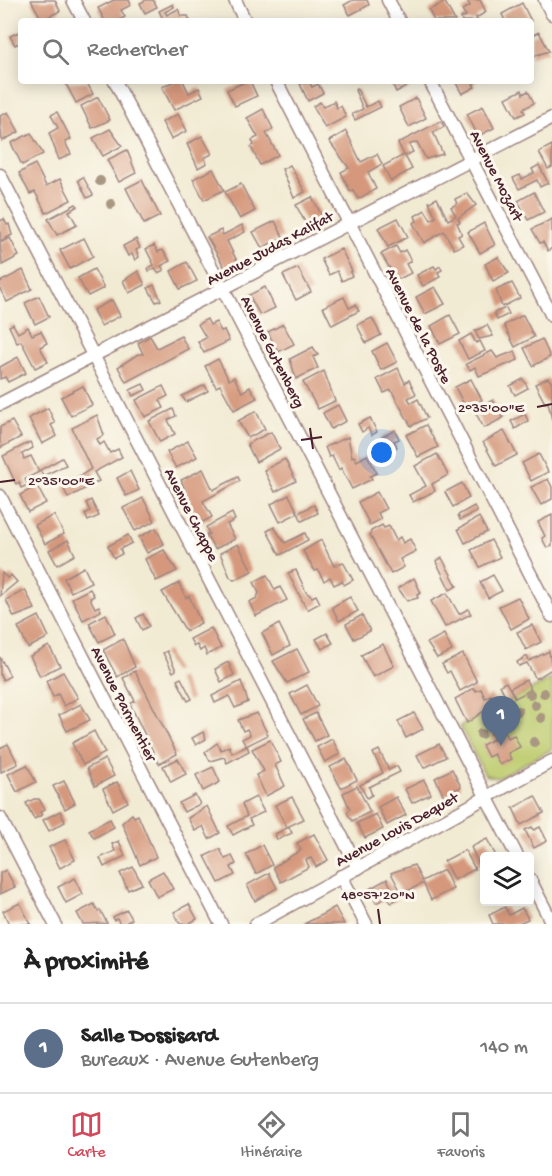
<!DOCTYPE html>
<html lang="fr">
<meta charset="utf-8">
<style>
:root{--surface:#fff;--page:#f2f2f2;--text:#222;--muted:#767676;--line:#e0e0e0;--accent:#d1495b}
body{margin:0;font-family:"Gochi Hand",sans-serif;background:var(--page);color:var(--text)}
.controls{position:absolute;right:18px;bottom:18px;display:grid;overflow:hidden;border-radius:6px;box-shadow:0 3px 15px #0003}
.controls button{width:54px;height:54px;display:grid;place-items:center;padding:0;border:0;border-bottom:2px solid var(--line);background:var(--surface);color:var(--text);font:30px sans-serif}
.you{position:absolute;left:382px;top:453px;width:21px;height:21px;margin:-15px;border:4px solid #fff;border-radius:50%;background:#1a73e8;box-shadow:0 0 0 9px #1a73e833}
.badge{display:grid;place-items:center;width:39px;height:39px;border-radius:50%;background:var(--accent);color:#fff;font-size:20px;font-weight:700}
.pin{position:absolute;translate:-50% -50px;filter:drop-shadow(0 2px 3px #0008)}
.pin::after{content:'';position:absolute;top:32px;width:21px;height:18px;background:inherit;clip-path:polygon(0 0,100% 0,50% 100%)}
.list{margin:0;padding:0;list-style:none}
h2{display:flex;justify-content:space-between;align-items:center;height:78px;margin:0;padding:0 24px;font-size:26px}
h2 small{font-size:20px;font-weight:400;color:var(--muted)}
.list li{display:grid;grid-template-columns:39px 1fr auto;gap:18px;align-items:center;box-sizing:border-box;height:90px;padding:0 24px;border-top:2px solid var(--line)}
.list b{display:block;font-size:22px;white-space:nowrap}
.list p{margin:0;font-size:20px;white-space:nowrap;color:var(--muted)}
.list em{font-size:20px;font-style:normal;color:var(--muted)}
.icon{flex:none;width:33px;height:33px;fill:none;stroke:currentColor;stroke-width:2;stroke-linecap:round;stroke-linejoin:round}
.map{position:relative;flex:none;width:552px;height:924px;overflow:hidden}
.search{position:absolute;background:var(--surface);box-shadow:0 3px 15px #0003;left:18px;right:18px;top:18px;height:66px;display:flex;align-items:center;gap:15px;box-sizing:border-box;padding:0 21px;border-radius:6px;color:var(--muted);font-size:22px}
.sheet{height:168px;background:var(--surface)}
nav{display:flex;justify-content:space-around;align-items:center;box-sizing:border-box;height:84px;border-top:2px solid var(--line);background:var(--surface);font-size:16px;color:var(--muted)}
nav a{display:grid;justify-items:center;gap:3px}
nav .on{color:var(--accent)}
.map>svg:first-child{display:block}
.grass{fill:#becc6e;stroke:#84764c;stroke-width:1.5}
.building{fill:#d5987c}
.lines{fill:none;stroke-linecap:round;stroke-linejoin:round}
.minor-casing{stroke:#9e8580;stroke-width:15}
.minor{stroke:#fff;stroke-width:12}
.tree{fill:#a99782}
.ticks{fill:none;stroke:#4a1f2b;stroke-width:2}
.labels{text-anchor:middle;stroke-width:6;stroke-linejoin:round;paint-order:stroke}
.street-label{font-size:16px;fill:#4a1f2b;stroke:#fbf7ec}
.ticks-label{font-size:15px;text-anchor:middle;fill:#4a1f2b;stroke:#fbf7ec;stroke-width:6;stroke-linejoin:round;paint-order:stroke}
</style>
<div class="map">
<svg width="552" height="924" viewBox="0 0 552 924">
<rect width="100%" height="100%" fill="#fbf7ec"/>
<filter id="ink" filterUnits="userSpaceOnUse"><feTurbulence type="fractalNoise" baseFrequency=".0167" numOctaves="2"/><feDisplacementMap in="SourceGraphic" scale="12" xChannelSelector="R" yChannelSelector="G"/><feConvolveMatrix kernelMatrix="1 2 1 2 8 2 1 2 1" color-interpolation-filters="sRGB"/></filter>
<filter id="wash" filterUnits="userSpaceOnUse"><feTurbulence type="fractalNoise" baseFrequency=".008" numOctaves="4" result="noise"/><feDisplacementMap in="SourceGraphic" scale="24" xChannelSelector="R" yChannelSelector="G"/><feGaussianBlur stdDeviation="1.35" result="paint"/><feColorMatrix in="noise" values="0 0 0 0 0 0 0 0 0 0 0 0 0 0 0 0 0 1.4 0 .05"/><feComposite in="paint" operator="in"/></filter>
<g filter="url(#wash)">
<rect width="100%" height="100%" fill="#f2ebd4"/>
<!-- grass -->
<path class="grass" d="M552,679V749L498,778L485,775L460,726Z"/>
<g id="blocks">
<!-- building -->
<g class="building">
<path d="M31,0H55L60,11L42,20Z"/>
<path d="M114,0H129L131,5L121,10L125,17L118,21H105L98,8Z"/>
<path d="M146,0H153L157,7L145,13L140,3Z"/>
<path d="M353,0H367L369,5L350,15L344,5Z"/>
<path d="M467,0H480L486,12L476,18L478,21H462L461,18L466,16L462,10L470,6Z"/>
<path d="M445,2L455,21H434L429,10Z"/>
<path d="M522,3L531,21H505L502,14Z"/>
<path d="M173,4L174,7L165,12L167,15L178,9L181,16H188L190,21H164L159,11Z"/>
<path d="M21,31V42L15,45L10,36Z"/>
<path d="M539,32L549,51L531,57V36Z"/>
<path d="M86,81L93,94L76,103L65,82Z"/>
<path d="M174,81H183L189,93L199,88L203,96L174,110L162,87Z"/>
<path d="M247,81H250L257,96L235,106L227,90Z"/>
<path d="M309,81L312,87L318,84L323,93L308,101L300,84Z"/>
<path d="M391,81H410L412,84L396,92Z"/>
<path d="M455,81H478L473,84L475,87L462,94Z"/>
<path d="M357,89L366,107L378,101L381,107L355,120L352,114L363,109L355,90Z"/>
<path d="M522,90L523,94L528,91L534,103L523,109L525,113L516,117L506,98Z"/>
<path d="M98,97L110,120L92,128L81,106Z"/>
<path d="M416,98L426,118L409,127L399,107Z"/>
<path d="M334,101L337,108L341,106L346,117L325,128L313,106L320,102L323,107Z"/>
<path d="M483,106L494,128L478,136L467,114Z"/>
<path d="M263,109L273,129L266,133L278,155L260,165L251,147L254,145L252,140L258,137L247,118Z"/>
<path d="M8,112L19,132L2,141L0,116Z"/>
<path d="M57,112L71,139L65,142L71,154L59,160L49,133L58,128L51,115Z"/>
<path d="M178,114L187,131L171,139L162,122Z"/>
<path d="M441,121L444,127L433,132L443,154L426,159L417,142L409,145L413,152L405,156L412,169L391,181L383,166L404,155L398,143Z"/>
<path d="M110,129L122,146L103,156L93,138Z"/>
<path d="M346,131L361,162L377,154L382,164L368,172L376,189L358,199L353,190L350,191L341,172L349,168L329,141Z"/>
<path d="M31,133L43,154L22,165L11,143Z"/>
<path d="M202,136L212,154L204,158L207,163L198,168L187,144Z"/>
<path d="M552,145V167L548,169L539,152Z"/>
<path d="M127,150L136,173L119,182L107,160Z"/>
<path d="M35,164L46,186L60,179L71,200L46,213L35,192L30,194L19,173Z"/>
<path d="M290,165L305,192L294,198L282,169Z"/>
<path d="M539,165L548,183L540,187L537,180L519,189L513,178L520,175L522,179L534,173L532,169Z"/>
<path d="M213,169L224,190L204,200L193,179Z"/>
<path d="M83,177L93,195L87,198L78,180Z"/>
<path d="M142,180L160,216L144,224L126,188Z"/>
<path d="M241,184L255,211L240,219L225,192Z"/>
<path d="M534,192L544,212L528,220L518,201Z"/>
<path d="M467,193L476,205L458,218L460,222L457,223L462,234L458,236L463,245L454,249L444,231L424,243L413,223L417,221L415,216L425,210L431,220L436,217L429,202L437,198L448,220L456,216L451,207L457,204L455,199Z"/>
<path d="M312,197L322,216L306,224L296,205Z"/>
<path d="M76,204L78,206L69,211L77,225L57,235L48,219Z"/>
<path d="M398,218L408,237L388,247L378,228Z"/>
<path d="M4,219L7,225L9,224L12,235L0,241V221Z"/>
<path d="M552,219V248L548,251L543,242L540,243L532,229Z"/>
<path d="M275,221L283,237L262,248L253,232Z"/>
<path d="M484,223L495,245L480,253L468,232Z"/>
<path d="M242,225L245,232L227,241L239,265L230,270L225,268L207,237L221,230L223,235Z"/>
<path d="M10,238L19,256L2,265L0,243Z"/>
<path d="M84,238L93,256L70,269L60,250Z"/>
<path d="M136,239L140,248L136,250L139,257L135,260L132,254L128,256L123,246Z"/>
<path d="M154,245L158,252L162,250L165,253L170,261L161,266L164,270L158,273L155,269L149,271L148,268L154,265L146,249Z"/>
<path d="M396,246L400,253L405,250L411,261L406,264L411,273L397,280L381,254Z"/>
<path d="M341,249L352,271L350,272L352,276L342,281L337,271L329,275L321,259Z"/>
<path d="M498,257L509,273L493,281L485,264Z"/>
<path d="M187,262L197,281L180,289L171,271Z"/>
<path d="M434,266L436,269L440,266L442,270L438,272L440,277L423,286L417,275Z"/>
<path d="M298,268L311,292L296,300L283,275Z"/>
<path d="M94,269L104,288L88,296L78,278Z"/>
<path d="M23,270L32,289L7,302L0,289V282Z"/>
<path d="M138,271L145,285L129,293L123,281Z"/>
<path d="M512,283L520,298L502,307L496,290Z"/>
<path d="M154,285L161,300L156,302L148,288Z"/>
<path d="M265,287L275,308L260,315L249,295Z"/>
<path d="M435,287L445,304L425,314L416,297Z"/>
<path d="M39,296L49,317L35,324L25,303Z"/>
<path d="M344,297L349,308L355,305L359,311L332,325L323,307Z"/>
<path d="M112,300L120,316L101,326L93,310Z"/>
<path d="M506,308L509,314L497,320L494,313Z"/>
<path d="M450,315L460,334L440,344L431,326Z"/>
<path d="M523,315L534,337L515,347L504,325Z"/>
<path d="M372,318L381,335L366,343L357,325Z"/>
<path d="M207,319L210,325L216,322L221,331L224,330L229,341L204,353L198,342L206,338L198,324Z"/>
<path d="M13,324L18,333L28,327L32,335L41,331L47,343L40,347L48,362L35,368L21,341L17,343L9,326Z"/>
<path d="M283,324L294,344L278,352L268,332Z"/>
<path d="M487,325L493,336L479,339L475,331Z"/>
<path d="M471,334L476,343L480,341L485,351L468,359L459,341Z"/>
<path d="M150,336L157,348L181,336L188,349L126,382L118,367L138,354H143L138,343Z"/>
<path d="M542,339L550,357L533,366L524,348Z"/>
<path d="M387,343L397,362L381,370L372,351Z"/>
<path d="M313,347L318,355L313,357L318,368L296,379L290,359Z"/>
<path d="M492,351L497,358L515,351L518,360L479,376L475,367L470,370L466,364Z"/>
<path d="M18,357L26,373L8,382L5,377L0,379V367Z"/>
<path d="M218,359L229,380L234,377L242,392L250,387L257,398L234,410L220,385L216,387L205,366Z"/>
<path d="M398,368L405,383L409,380L416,394L408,398L411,403L418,399L427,418L411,426L391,390L384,393L377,379Z"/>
<path d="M324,371L335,401L318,409L303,382Z"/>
<path d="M548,378L552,383V420L548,402L545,403L535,384Z"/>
<path d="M471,379L482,400L466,408L455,387Z"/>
<path d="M523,379L528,388L515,395L510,386Z"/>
<path d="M143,384L146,390L133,396L130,390Z"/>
<path d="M205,385L208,391L186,402L182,396Z"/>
<path d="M83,386L92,405L71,416L61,397Z"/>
<path d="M163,386L168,396L160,400L164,408L145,417L136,400Z"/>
<path d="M493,400L503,418L484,428L474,410Z"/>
<path d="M338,405L346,421L331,429L323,413Z"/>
<path d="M48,408L55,423L51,425L57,436L42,444L29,418Z"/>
<path d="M173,409L176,416L168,420L175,434L160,442L149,421Z"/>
<path d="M256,411L265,429L248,438L238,421Z"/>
<path d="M525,414L528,421L515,429L511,421Z"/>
<path d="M97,415L104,435L97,439L100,445L104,442L110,453L118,449L122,457L94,472L99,481L68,498L63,487L91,469L72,428Z"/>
<path d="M370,418L377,432L372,435L368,428L362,432L358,424Z"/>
<path d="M12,421L21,437L0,448V427Z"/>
<path d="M426,425L438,447L418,457L406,435Z"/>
<path d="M395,430L399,439L394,441L397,447L387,452L380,438Z"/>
<path d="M504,431L517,455L496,466L483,442Z"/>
<path d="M271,432L280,449L256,462L247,444Z"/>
<path d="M348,437L352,457L354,456L357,461L367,455L377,473L370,476L372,479L352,489L341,468L339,470L332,456L329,457L325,447Z"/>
<path d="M188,441L197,457L176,468L167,452Z"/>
<path d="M30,442L33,448L22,454L24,459L31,456L39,472L25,479L28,485L21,488L19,482L16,484L3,456Z"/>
<path d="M437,454L448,475L432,484L435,491L413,502L409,495L426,486L415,466Z"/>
<path d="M539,454L548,472L531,481L522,463Z"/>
<path d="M62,458L66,465L43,476L40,470Z"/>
<path d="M285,459L296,481L275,492L264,470Z"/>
<path d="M203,469L213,490L238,477L240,481L203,501L212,517L199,524L181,480Z"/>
<path d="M130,471L139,490L126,496L117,478Z"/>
<path d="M548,479L552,487V499L541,505L531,487Z"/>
<path d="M462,483L469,498L453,507L445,492Z"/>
<path d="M37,486L46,503L28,512L20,495Z"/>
<path d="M377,492L386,509L378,513L381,519L370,525L358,502Z"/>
<path d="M289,495L298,513L280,522L271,504Z"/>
<path d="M143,498L155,521L135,531L123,508Z"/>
<path d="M91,500L99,516L88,521L85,514L90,511L86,503Z"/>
<path d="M314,505L318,513L302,521L298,513Z"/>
<path d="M474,506L477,512L460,520L458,515Z"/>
<path d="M232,513L235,520L227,524L235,539L215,549L206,535L209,534L206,527Z"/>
<path d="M54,515L64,534L45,544L35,525Z"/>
<path d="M552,515V546L547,548L542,538L545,536L538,522Z"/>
<path d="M479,517L487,532L465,543L458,529Z"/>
<path d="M382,525L384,528L389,526L396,540L400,537L403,543L410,539L416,551L400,559L404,567L391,574L370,535L371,531Z"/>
<path d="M274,527L285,543L305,533L308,540L280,555L267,531Z"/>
<path d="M156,528L164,544L147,553L139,537Z"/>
<path d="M128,535L132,543L120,549L122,554L114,558L108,546Z"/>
<path d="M68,540L75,555L57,565L49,550Z"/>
<path d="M321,540L334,566L343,562L353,580L344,585L342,581L334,585L330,577L324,581L318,570L315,571L303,551Z"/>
<path d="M491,540L500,557L480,567L471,550Z"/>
<path d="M238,544L252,571L234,580L230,577L220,553Z"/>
<path d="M164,550L177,571L156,581L145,559Z"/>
<path d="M442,558L457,586L450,590L436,561Z"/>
<path d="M84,567L91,582L71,592L64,578Z"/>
<path d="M296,570L306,592L312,597L316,595L320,603L307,610L288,573Z"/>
<path d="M2,573L7,578L11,575L17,582L0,596Z"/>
<path d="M267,575L275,590L280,587L287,600L256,616L249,602L257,598L259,593L254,582Z"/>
<path d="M493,575L502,591L488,598L480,582Z"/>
<path d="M414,578L421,593L417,595L418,598L407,601L398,588Z"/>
<path d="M179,583L186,598L189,596L201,623L186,631L162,592Z"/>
<path d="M90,589L94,596L90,598L95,608L99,606L101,611L83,620L72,598Z"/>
<path d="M25,590L35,609L14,617L6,600Z"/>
<path d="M447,593L459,614L468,609L471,614L445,627L431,601Z"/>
<path d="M350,597L358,611L339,621L332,607Z"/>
<path d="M518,597L529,619L511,629L499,606Z"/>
<path d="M106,614L115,634L99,642L89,623Z"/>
<path d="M143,614L149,626L142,630L136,618Z"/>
<path d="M362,615L370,631L354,639L346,624Z"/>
<path d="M39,616L49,637L28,648L18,627Z"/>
<path d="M279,624L290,646L273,655L262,633Z"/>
<path d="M532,625L541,642L526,650L517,632Z"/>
<path d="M211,628L221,648L207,655L204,648L200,651L197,645L194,646L190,639Z"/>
<path d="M327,633L333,643L322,649L316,639Z"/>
<path d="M444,634L452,651L437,658L427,643Z"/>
<path d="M123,639L135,667L117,677L103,650Z"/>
<path d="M383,644L394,666L373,677L361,655Z"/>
<path d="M49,646L60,666L40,676L30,656Z"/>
<path d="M297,649L309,672L287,683L273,661Z"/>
<path d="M167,651L176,670L173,672L163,653Z"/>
<path d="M549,651L552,669L536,679L527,663L519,666L517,662L527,656L529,661Z"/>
<path d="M463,654L477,682L460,691L450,671L447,673L442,664Z"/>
<path d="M0,657L10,676L3,680L0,674Z"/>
<path d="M228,662L234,675L221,682L215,669Z"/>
<path d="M135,671L177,754L159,764L130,704L135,701L123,678Z"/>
<path d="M63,672L78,698L64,706L58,694L53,697L46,681Z"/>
<path d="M181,678L192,699L188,701L177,680Z"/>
<path d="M526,680L531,690L515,698L510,688Z"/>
<path d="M241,681L248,702L235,708L229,696L215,703L212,696Z"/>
<path d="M506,682L515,698L508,701L500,685Z"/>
<path d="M307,685L318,706L301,715L290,694Z"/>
<path d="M474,688L476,691L481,689L485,698L491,695L495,703L467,723L455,699Z"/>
<path d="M81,704L90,720L67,731L59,715Z"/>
<path d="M257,713L268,735L246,746L242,739L250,735L247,729L243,731L238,720Z"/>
<path d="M316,713L327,735L315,741L303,719Z"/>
<path d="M414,713L423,729L406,738L398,721Z"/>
<path d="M502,726L508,738L514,735L520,747L508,753L511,759L500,765L494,754L488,757L482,745L494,739L491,733Z"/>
<path d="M94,731L105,753L83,765L72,743Z"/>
<path d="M203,732L206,739L196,745L192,738Z"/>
<path d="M332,739L340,754L325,762L317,747Z"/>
<path d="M270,740L281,762L275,765L285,786L266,796L256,775L264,771L252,749Z"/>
<path d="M217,743L221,750L229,746L232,753L247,746L249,751L227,763L224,757L210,761L205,752Z"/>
<path d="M8,744L18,764L1,772L0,748Z"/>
<path d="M439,744L446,757L424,768L417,755Z"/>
<path d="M379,750L389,770L397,766L400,772L369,787L372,795L367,798L360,785L383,773L373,753Z"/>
<path d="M105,759L114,776L95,786L87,768Z"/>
<path d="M178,759L186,774L171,782L163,766Z"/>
<path d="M346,759L357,780L341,788L330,767Z"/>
<path d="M27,765L36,782L17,792L8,774Z"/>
<path d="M213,767L220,782L203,791L196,775Z"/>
<path d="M452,769L461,787L444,796L435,778Z"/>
<path d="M424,780L431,794L412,803L405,789Z"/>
<path d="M64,781L75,803L65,809L53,786Z"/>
<path d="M117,782L128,802L113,810L103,789Z"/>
<path d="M357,786L370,812L352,821L347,812L350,809L343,793Z"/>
<path d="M195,795L200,804L184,812L179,803Z"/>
<path d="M535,796L544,813L521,825L513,808Z"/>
<path d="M256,797L264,812L249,819L252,825L233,835L228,826L247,816L242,804Z"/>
<path d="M292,797L304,819L287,827L275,805Z"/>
<path d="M396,797L406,815L387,825L378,807Z"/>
<path d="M34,799H39L45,809L40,812L42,815L34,819L26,803Z"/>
<path d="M207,806L220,833L209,839L203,826L195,831L188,818Z"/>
<path d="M60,811L65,822L49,831L43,820Z"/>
<path d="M132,814L134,817L138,815L156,857L140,865L122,823Z"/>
<path d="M376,814L383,829L365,838L357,823Z"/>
<path d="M110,819L114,827L94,838L89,830Z"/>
<path d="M289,827L292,833L277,840L275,834Z"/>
<path d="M532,827L534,830L540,827L547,841L534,848L525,830Z"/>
<path d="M314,834L328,860L316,867L311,858L306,860L309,867L281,882L273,867L301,850L297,843Z"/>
<path d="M487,839L496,856H484V865L480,867L471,847Z"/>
<path d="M65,840L75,860L60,868L49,847Z"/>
<path d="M119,841L125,856L104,867L100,858L115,851L112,844Z"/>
<path d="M262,845L272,865L256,874L246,854Z"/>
<path d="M220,849L225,859L232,856L236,864L231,867L235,875L219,883L205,856Z"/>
<path d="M465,850L475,869L454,880L444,861Z"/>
<path d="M414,865L422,881L444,870L453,889L431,900L423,883L402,894L391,873Z"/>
<path d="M133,867L142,884L128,890L120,873Z"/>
<path d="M6,870L15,887L0,894V873Z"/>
<path d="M163,871L173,889L157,897L148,879Z"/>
<path d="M269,873L277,888L255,901L247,885Z"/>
<path d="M75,878L83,894L66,903L58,887Z"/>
<path d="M387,879L397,899L391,903L388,897L376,903L369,889Z"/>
<path d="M20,903L28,919L31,924H9L3,911Z"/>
<path d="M94,904L98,911L100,910L107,923L83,924L77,913Z"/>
<path d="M189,904L197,919L188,924H180L174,912Z"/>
<path d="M335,907L344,924H304L320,916Z"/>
<path d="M505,907L509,915L522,908L528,919L517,924H493L489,915Z"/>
<path d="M127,910L132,919L124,924H120L117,918L114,920L113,917Z"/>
</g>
</g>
</g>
<g filter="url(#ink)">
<use href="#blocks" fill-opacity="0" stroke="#9e8580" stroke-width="1.5"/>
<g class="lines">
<!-- minor casing -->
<g class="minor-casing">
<g id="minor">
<path d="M73,0L84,21"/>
<path d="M235,0L245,21"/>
<path d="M388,0L399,21"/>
<path d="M545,0L552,14"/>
<path d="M115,81L517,856"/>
<path d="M276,81L552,616"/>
<path d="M430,81L552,316"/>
<path d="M0,175L358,868"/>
<path d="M0,404L552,118"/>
<path d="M0,496L221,924"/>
<path d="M0,818L55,924"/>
<path d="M341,876L366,924"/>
<path d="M530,880L552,923"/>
<path d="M256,924L552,761"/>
</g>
</g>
<!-- minor -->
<use href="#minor" class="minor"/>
</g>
<!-- trees -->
<g class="tree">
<circle cx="100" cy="181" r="5"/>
<circle cx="111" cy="204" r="5"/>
<circle cx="544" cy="693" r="5"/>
<circle cx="530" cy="694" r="5"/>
<circle cx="535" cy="705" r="5"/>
<circle cx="518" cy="711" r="5"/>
<circle cx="541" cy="718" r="5"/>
<circle cx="481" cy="734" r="5"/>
<circle cx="534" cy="742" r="5"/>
</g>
</g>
<!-- ticks -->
<path class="ticks" d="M537,407L552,404M310,428L313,449M301,440L322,437M0,482L15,480M378,909L380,924"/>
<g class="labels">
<!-- street labels -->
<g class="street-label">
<text transform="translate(498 175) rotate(63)" y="6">Avenue Mozart</text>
<text transform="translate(269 247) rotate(-28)" y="6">Avenue Judas Kalifat</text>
<text transform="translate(420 325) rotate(63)" y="6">Avenue de la Poste</text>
<text transform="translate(274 351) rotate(63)" y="6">Avenue Gutenberg</text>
<text transform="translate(193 514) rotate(63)" y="6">Avenue Chappe</text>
<text transform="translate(125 703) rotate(63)" y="6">Avenue Parmentier</text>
<text transform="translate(396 828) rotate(-29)" y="6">Avenue Louis Dequet</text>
</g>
</g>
<g class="ticks-label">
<text x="491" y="412">2°35'00"E</text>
<text x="61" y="485">2°35'00"E</text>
<text x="378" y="899">48°57'20"N</text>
</g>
</svg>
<div class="controls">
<button><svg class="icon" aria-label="layers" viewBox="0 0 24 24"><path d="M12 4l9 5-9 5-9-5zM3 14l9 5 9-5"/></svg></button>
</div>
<div class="you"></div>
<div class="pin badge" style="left:501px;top:746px;background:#5c6f8a">1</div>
<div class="search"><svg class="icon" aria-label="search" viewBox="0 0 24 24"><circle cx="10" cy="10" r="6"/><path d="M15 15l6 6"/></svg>Rechercher</div>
</div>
<section class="sheet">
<h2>À proximité<small></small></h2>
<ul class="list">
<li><span class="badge" style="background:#5c6f8a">1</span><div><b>Salle Dossisard</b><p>Bureaux · Avenue Gutenberg</p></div><em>140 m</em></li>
</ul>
</section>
<nav>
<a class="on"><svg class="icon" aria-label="map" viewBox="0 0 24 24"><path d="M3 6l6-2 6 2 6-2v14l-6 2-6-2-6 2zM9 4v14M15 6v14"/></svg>Carte</a>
<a><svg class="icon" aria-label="directions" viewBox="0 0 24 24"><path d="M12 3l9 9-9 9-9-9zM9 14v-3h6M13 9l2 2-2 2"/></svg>Itinéraire</a>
<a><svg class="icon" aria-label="saved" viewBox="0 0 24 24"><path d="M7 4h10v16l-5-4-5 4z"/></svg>Favoris</a>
</nav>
